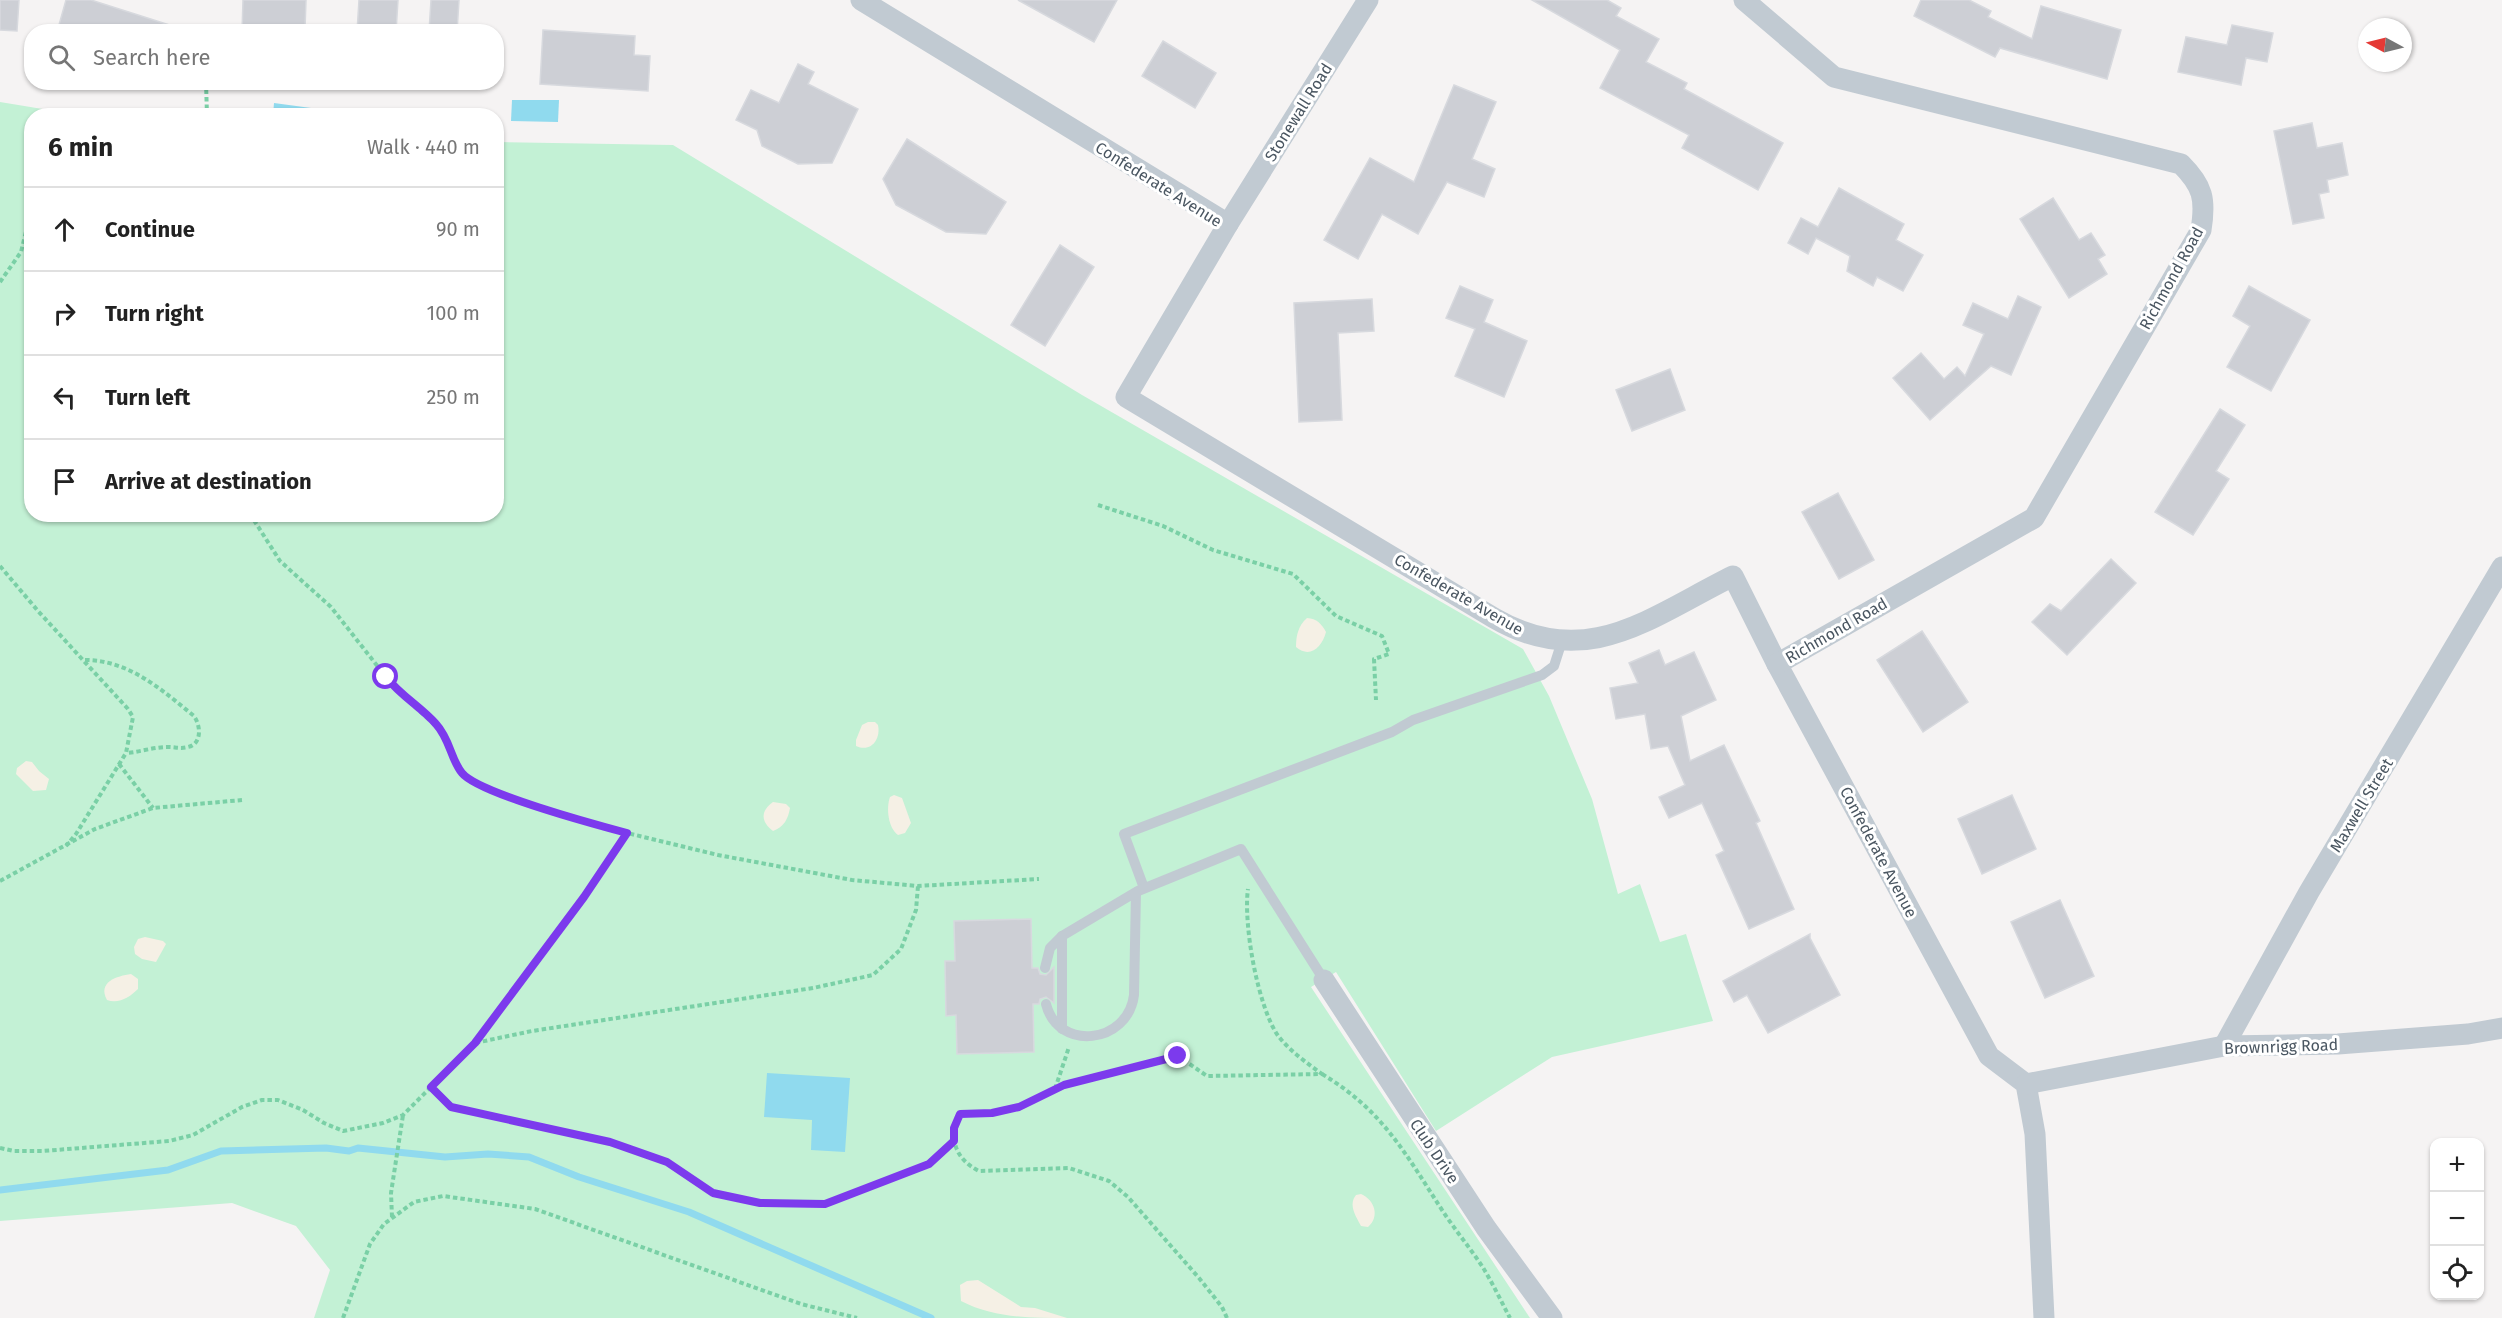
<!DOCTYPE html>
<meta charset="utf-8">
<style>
:root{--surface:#fff;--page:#f6f6f6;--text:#222;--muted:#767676;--line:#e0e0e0}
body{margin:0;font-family:"Fira Sans",sans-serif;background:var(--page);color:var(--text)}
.controls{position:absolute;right:18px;bottom:18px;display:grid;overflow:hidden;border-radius:12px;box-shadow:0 2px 4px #0004}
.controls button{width:54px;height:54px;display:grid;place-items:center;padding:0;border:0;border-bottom:2px solid var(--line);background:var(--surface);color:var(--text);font:30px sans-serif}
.compass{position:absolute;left:2358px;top:18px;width:54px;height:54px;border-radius:50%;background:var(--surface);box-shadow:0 2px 4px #0004;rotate:277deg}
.stop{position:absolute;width:18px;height:18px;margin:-14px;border:4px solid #7c3aed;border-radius:50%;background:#fff}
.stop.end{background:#7c3aed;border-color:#fff;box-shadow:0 2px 6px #0008}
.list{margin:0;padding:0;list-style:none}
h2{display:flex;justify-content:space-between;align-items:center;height:78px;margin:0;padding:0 24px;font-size:26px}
h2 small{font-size:20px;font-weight:400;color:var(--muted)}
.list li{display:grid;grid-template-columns:39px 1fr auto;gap:18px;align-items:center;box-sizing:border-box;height:84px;padding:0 24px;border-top:2px solid var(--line)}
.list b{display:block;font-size:22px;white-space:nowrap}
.list em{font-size:20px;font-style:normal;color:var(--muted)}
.icon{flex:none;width:33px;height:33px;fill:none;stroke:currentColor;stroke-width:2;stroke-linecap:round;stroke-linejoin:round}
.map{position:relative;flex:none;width:2502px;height:1318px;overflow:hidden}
.search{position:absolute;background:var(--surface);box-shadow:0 2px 4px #0004;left:24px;top:24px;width:480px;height:66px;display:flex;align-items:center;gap:15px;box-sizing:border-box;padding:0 21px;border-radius:24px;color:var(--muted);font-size:22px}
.panel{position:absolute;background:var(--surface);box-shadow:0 2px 4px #0004;left:24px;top:108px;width:480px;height:414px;border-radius:24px}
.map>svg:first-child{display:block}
.green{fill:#c3f1d5}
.sand{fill:#f5f0e5}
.water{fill:#90daee}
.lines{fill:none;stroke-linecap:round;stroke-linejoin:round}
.stream{stroke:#90daee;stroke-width:7}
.building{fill:#cdcfd5;stroke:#d7d9de;stroke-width:1.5}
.path{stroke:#7ad0a6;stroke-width:4;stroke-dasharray:4.5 3;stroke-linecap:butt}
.lane{stroke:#c1cad2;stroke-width:10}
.street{stroke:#c1cad2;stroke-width:21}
.route{stroke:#7c3aed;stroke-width:8}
.labels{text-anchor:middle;stroke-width:6;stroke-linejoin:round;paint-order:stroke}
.street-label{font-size:16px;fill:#4a5661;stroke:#fff}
</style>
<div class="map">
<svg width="2502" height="1318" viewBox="0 0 2502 1318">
<rect width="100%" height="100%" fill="#f5f3f3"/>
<!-- green -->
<path class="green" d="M0,102L79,115L32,116V514H496L497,142L673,145L1082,395L1523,649L1549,696L1592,799L1618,894L1640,884L1660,942L1686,934L1713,1021L1552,1057L1436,1131L1336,972L1311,987L1530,1318H314L330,1270L296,1226L232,1203L0,1221Z"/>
<!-- sand -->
<g class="sand">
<path d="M1307,618C1317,619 1321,623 1326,632C1322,647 1310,659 1296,647C1296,636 1298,626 1307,618Z"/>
<path d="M868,722H875L878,725C881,739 871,753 856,746V740L862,725Z"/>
<path d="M26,761L32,762L39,771L49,779L46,790L33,791L16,774L17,768Z"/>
<path d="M894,795L902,798L911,823L905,833L898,835C888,828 886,808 890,797Z"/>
<path d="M773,802L786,804L790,808C788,819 784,827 773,831C761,822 760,811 773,802Z"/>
<path d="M145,937L163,941L166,944L156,962L142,959L135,954L134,947L138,939Z"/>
<path d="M131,974L138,979V989C130,997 119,1004 107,1000C97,982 117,976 131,974Z"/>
<path d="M1361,1194C1375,1200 1380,1217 1368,1227L1361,1226C1356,1216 1348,1205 1356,1195Z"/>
<path d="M978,1280L1021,1307L1035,1308L1067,1318C1029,1318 994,1318 961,1301L960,1285L967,1281Z"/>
</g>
<!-- water -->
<g class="water">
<path d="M512,100H559L558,122L511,121Z"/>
<path d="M274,103L311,108L310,115H273Z"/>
<path d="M767,1073L850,1078L845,1152L811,1150L812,1120L764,1117Z"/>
</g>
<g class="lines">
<!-- stream -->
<path class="stream" d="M0,1190L168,1170L221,1151L326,1148L349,1151L358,1148L445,1157L488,1154L529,1157L579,1177L689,1212L931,1318"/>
</g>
<!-- building -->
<g class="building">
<path d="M0,0H19L17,31L0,30Z"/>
<path d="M66,0H91L179,28L178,32H57Z"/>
<path d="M243,0H306L305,29L303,32H242Z"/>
<path d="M359,0H398L396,32H357Z"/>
<path d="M431,0H459L457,32H429Z"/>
<path d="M1018,0H1117L1094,42Z"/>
<path d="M1532,0H1607L1621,8L1616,16L1659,39L1646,62L1687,83L1684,89L1783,143L1758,190L1682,148L1689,135L1600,88L1620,50Z"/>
<path d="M1921,0H1969L1991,11L1988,17L2032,39L2041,6L2121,30L2107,79L2000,48L1995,57L1914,16Z"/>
<path d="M2232,25L2273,33L2267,62L2246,58L2241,85L2178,72L2186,37L2227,45Z"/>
<path d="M543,30L635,36L634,55L650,56L648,91L540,84Z"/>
<path d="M1163,41L1216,73L1195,108L1142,76Z"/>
<path d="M798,64L814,72L808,84L858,109L832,163L798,164L762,146L757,130L736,120L751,90L779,103Z"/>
<path d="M1454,85L1496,102L1472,159L1495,169L1484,197L1447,182L1418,234L1382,214L1358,259L1324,240L1370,158L1414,182Z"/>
<path d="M2312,123L2317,148L2342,143L2348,175L2327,180L2329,192L2319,194L2324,218L2293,224L2274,131Z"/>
<path d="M907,139L1006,202L986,234L946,232L896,205L883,179Z"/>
<path d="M1839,188L1904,224L1896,240L1923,255L1903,291L1877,277L1873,286L1847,271L1850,256L1816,238L1808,254L1788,243L1801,218L1818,227Z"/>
<path d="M2053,198L2079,240L2091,233L2105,255L2098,259L2107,274L2069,298L2020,219Z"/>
<path d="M1060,245L1094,267L1045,346L1011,325Z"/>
<path d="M1460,286L1493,300L1484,322L1527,341L1504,397L1455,376L1475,329L1446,318Z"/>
<path d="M2249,286L2310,320L2271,391L2227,367L2250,326L2233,316Z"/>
<path d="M2018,296L2041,307L2011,375L1991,366L1930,420L1893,378L1921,353L1944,379L1957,367L1965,376L1984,334L1963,325L1973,303L2008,319Z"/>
<path d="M1372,299L1374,331L1338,333L1342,420L1299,422L1294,303Z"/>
<path d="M1670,369L1685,410L1632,431L1616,390Z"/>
<path d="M2220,409L2245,425L2216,471L2229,479L2193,535L2155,512Z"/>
<path d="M1838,493L1874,560L1839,579L1802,512Z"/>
<path d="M2111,559L2136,583L2067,655L2032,622L2050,604L2061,611Z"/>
<path d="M1922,631L1968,702L1923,732L1877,660Z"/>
<path d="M1659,650L1665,665L1694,652L1716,700L1681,716L1690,761L1724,745L1760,821L1756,823L1794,909L1749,929L1716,855L1724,851L1702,803L1669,818L1659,797L1685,785L1668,746L1651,749L1645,714L1616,719L1610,688L1638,683L1629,663Z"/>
<path d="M2012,795L2036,849L1982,874L1958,819Z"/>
<path d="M2060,900L2094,976L2045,998L2011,922Z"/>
<path d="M1031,919L1032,968H1038L1040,974L1046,975L1054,967V1003L1046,997L1040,999L1039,1004H1033L1034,1052L957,1054L956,1015L946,1016L945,961H955L954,921Z"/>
<path d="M1810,934V938L1840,995L1768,1033L1747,995L1734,1002L1723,981Z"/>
</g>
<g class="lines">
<!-- path -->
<g class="path">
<path d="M206,82L207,116"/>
<path d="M0,282L21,252L32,207"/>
<path d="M1098,505L1163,526L1213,550L1293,574L1336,616L1382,636L1389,654L1374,659L1376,700"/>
<path d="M250,514L280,561L331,607L397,691L443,732L462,773L475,783L502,795L627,833L718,855L852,880L918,886L1039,879"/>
<path d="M0,566L38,611L128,709L133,717L126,753L76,834L66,846"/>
<path d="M85,660C129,660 162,690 194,716C201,726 202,744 188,747C181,749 175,747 168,747C154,747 140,752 126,753"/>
<path d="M119,764L153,808"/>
<path d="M0,881L95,829L153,808L242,800"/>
<path d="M476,1043L584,897L627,833"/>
<path d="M1322,1074C1384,1111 1406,1155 1444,1213C1456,1231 1470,1248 1482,1266C1492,1282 1501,1301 1510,1318"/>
<path d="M431,1087L451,1107L610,1142L667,1162L713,1193L760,1203L825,1204L929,1164L954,1141"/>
<path d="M1055,1089L1069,1047"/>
<path d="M0,1148L14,1151H43L169,1141L193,1135L242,1107L262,1100H278L303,1110L324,1123L343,1131L383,1123L403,1115L475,1043L532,1031L813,988L873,975L901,949L916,910L918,886"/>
<path d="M392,1217L391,1193L403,1115"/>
<path d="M343,1318L370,1244L384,1224L414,1202L443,1196L535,1209L801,1304L857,1318"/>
<path d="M1227,1318L1222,1307L1199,1278L1128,1197L1109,1181L1069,1168L979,1171C955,1159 948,1138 960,1115L992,1113L1019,1107L1064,1085L1178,1056L1207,1076L1322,1074C1307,1063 1291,1052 1279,1037C1258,1009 1243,924 1248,889"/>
</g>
<!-- lane -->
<g class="lane">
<path d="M1144,888L1124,834L1392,732L1413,720L1542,675L1554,666L1562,641"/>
<path d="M1138,891L1241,849L1324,980"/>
<path d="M1045,968L1050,948L1062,936L1136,892L1134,995C1128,1044 1058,1052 1046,1004"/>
<path d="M1062,1029V936"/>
</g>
<!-- street -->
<g class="street">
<path d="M861,0L1228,224"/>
<path d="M1368,0L1228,224L1126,397L1494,618C1587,672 1650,617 1733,576L1777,664L1989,1056L2026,1084L2035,1134L2044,1318"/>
<path d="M1744,0L1834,77L2181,164C2203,186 2206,199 2201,230L2034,518L1777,664"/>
<path d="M1324,980L1486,1228L1552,1318"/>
<path d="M2224,1046L2309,892L2502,567"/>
<path d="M2026,1084L2224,1046L2338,1044L2468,1034L2502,1028"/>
</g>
</g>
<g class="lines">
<!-- route -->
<path class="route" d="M386,677C401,696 421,707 436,724C450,739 451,760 462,773C478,793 597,825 627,833L584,897L475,1043L431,1087L451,1107L610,1142L667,1162L713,1193L760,1203L825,1204L929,1164L954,1141V1128L960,1114L992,1113L1019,1107L1064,1085L1178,1056"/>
</g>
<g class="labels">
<!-- street labels -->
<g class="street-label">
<text transform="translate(1298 112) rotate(-58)" y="6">Stonewall Road</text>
<text transform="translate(1159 184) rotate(32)" y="6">Confederate Avenue</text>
<text transform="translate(2171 278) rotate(-61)" y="6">Richmond Road</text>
<text transform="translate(1459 594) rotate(30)" y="6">Confederate Avenue</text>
<text transform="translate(1836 630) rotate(-30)" y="6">Richmond Road</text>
<text transform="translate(2361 805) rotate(-59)" y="6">Maxwell Street</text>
<text transform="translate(1879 852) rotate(62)" y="6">Confederate Avenue</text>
<text transform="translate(2281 1046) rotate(-2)" y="6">Brownrigg Road</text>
<text transform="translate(1435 1151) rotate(56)" y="6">Club Drive</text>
</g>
</g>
</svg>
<div class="controls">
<button>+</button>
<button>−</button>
<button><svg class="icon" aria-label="locate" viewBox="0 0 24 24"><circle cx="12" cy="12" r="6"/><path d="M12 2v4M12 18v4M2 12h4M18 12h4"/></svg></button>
</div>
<svg class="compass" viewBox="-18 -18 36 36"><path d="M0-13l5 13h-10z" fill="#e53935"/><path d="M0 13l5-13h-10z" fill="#767676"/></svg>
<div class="stop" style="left:386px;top:677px"></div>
<div class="stop end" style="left:1178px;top:1056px"></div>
<div class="search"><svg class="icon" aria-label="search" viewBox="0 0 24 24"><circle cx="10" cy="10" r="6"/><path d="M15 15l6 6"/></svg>Search here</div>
<section class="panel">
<h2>6 min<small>Walk · 440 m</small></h2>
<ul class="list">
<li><svg class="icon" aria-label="ahead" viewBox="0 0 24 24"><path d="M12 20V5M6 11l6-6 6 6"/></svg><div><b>Continue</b></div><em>90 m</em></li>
<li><svg class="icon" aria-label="right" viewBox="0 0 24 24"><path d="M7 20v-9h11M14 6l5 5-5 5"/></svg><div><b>Turn right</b></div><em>100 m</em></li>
<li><svg class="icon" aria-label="left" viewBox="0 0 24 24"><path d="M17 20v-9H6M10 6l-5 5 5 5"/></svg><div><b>Turn left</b></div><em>250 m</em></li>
<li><svg class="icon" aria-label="arrive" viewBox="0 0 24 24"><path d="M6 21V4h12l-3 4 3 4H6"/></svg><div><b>Arrive at destination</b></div></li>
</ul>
</section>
</div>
